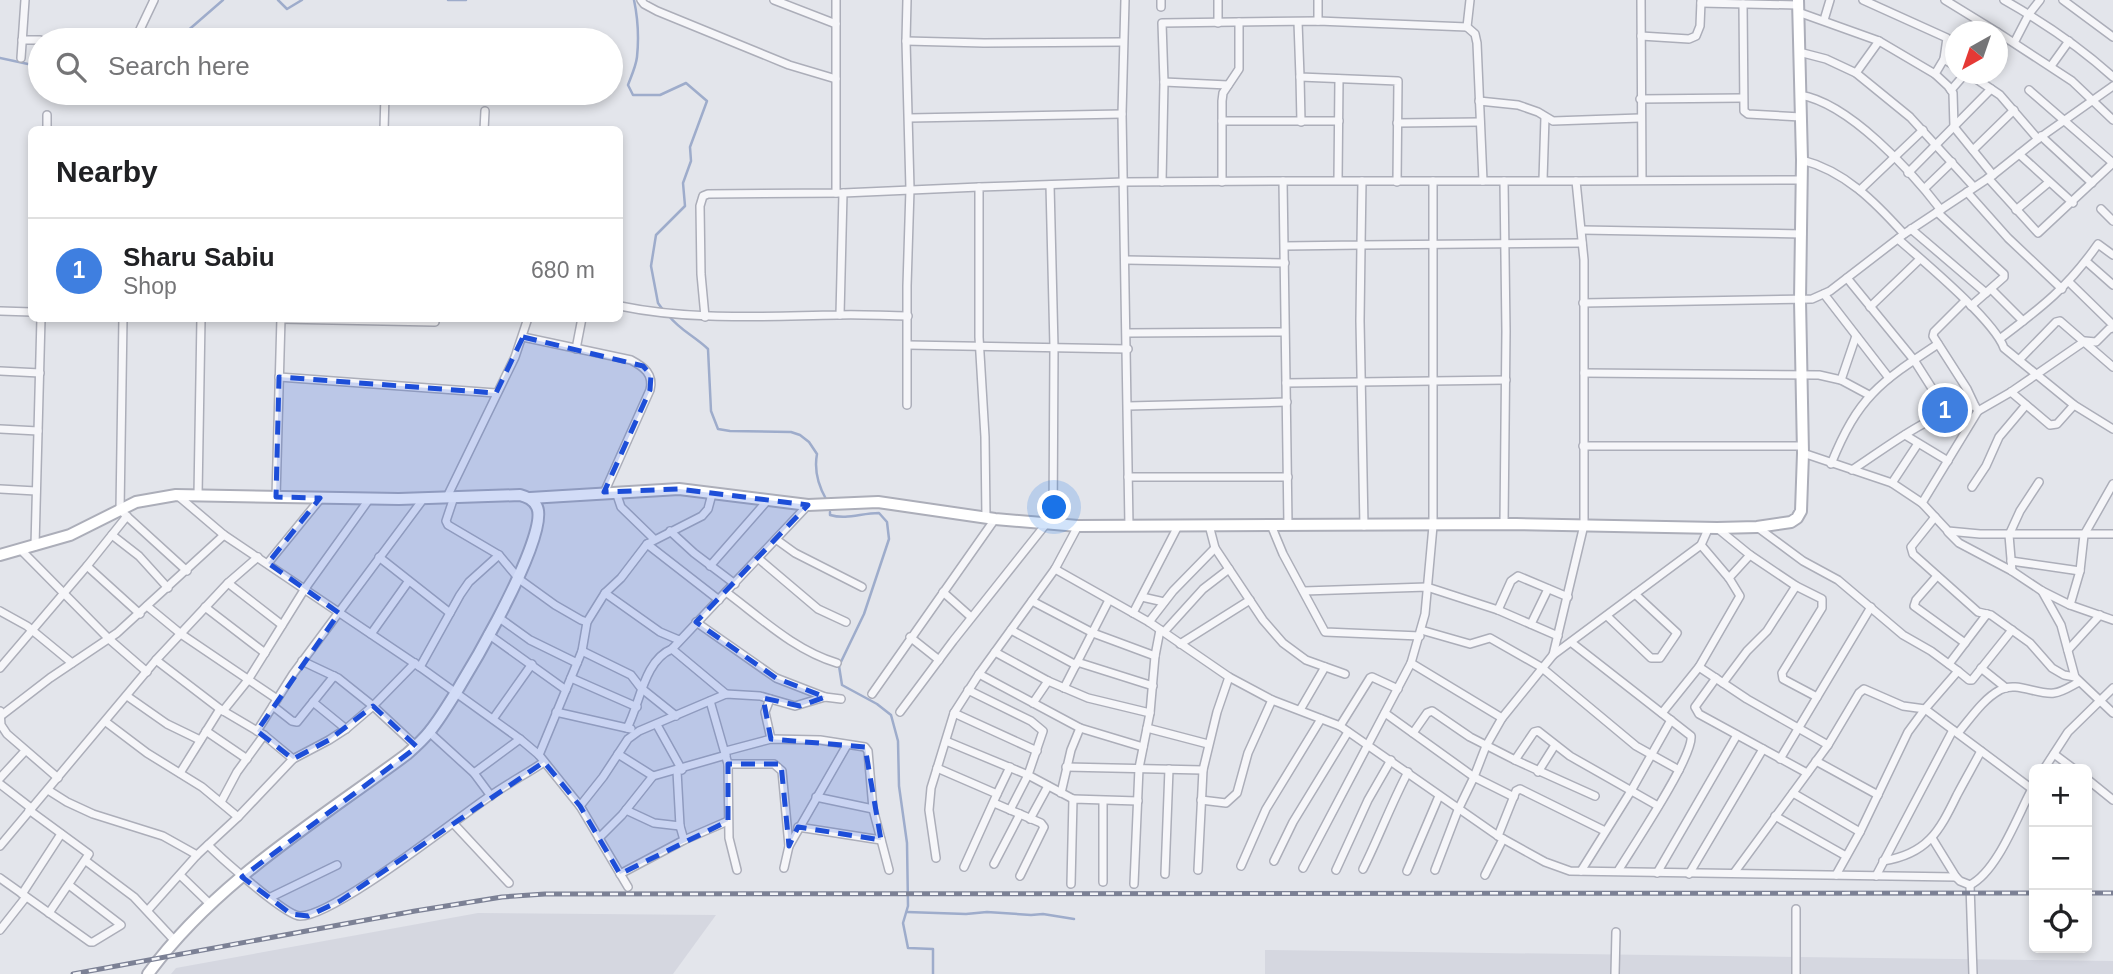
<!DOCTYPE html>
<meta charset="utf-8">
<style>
:root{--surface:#fff;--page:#f6f6f6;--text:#202124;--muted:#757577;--line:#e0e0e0;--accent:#111827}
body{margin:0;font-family:Helvetica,sans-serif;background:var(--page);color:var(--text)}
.controls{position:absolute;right:21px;bottom:21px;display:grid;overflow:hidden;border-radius:10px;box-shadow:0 4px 10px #0003}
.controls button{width:63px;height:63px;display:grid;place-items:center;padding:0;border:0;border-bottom:2px solid var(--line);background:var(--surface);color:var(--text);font:35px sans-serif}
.compass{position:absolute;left:1945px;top:21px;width:63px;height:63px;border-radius:50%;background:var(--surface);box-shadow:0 4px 10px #0003;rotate:220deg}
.you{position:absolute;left:1055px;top:508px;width:24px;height:24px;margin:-18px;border:5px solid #fff;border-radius:50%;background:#1a73e8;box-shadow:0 0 0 10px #1a73e833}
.badge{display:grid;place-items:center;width:46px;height:46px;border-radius:50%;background:var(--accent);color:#fff;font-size:23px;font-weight:700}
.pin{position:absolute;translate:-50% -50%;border:4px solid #fff;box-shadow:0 2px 7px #0006}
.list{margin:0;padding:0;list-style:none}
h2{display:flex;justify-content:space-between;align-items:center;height:91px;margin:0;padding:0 28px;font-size:30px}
h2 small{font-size:23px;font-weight:400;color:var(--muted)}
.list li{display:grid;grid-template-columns:46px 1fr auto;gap:21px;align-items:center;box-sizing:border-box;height:105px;padding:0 28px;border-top:2px solid var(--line)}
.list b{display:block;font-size:26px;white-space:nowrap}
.list p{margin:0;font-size:23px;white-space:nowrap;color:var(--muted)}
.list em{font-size:23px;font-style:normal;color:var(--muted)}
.icon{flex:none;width:38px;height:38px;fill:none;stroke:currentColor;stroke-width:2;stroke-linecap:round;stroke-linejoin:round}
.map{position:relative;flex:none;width:2113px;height:974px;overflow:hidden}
.search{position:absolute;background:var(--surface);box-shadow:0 4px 10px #0003;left:28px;top:28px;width:595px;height:77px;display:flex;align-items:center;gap:18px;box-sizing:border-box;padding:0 24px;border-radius:38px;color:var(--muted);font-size:26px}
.panel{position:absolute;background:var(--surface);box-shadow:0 4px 10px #0003;left:28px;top:126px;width:595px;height:196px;border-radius:10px}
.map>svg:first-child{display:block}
.built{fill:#d5d7e0}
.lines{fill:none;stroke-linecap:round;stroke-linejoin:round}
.stream{stroke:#9eaccb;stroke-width:2.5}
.street-casing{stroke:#acaeb9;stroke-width:10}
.secondary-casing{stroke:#acaeb9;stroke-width:14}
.street{stroke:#f6f6f9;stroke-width:7}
.secondary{stroke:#fff;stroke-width:10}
.rail-casing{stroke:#7c8195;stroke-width:5}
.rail{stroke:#f3f4f8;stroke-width:2.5;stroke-dasharray:8;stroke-linecap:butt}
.marked{fill:#1d4ed8;fill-opacity:0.2;stroke:#1d4ed8;stroke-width:5;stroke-dasharray:14 9;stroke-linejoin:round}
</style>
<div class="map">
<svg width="2113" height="974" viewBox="0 0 2113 974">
<rect width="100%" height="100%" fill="#e3e5eb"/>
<!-- built -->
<g class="built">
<path d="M478,913L716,915L673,974H171L176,968Z"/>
<path d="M1265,950L2113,961V974H1265Z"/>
</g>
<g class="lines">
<!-- stream -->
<g class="stream">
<path d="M278,0L287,9L302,0"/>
<path d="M448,0H466"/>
<path d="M634,0C638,19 639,38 637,57C636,66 631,77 628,85L633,95H660L686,83L707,101L690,147L691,161L683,183L685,206L656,235L651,266L658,303L663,310"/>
<path d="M177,40L223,0"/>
<path d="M0,58L28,64L40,71"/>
<path d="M97,93H99"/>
<path d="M668,315C681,331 693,335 708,349L711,411L718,429L730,431L791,432L800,435L809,442L817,454C814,470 818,485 826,499"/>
<path d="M830,512V515C847,520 861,513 879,513L887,522L889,539L864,614L839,666L842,685L877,704L891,715L898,741L899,786L907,843L908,906L903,923L908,948L933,949V974"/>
<path d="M907,912L966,914L987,912L1031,915L1043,914L1074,919"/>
</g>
<!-- street casing -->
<g class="street-casing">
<g id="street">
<path d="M641,0L644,4L657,11L789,65L836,79"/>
<path d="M774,0L836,24"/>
<path d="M836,0V193"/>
<path d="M1125,0L1122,114L1129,526"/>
<path d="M1161,0V7"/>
<path d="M1470,0L1467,27L1475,34L1477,43L1483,181"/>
<path d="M1641,0L1642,180"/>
<path d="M1863,0L1947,38L1944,59L1935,74"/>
<path d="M1945,0L1997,32"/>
<path d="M2004,0C2043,22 2080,47 2113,77"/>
<path d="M2063,0L2113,37"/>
<path d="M1701,3L1798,5"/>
<path d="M1743,4L1744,111L1748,114L1801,117"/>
<path d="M1798,12L1879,41L1935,74L1948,86L1953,93L1954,127L1993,175"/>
<path d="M1824,20L1830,0"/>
<path d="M1318,21V0"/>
<path d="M1298,22L1300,77L1398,81L1397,182"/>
<path d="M1218,23V0"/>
<path d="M1997,32L2072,81L2113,120"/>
<path d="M1641,36L1689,39L1696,36L1700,26L1701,1"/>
<path d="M22,40H40"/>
<path d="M57,40L86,36L98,40"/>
<path d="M135,40L154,0"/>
<path d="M906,41L984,43L1122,42"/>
<path d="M2015,41L2029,14L2040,0"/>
<path d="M1799,52L1826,59L1856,73L1910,117L1974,187"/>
<path d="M21,58L25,0"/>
<path d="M1944,59L1955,66"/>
<path d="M2051,66L2069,41"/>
<path d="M1856,73L1879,41"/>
<path d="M1969,74L2000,95L2038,139"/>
<path d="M1300,77L1301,122"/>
<path d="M1164,82L1228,85"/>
<path d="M1951,90L1965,74"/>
<path d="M2029,90L2113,163"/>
<path d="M1800,95C1849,103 1911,171 1941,210"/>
<path d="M1640,99L1742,98"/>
<path d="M1479,101L1518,105L1538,112L1553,121L1640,118"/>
<path d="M909,118L1122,114"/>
<path d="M1222,121H1339"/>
<path d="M1397,123L1480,122"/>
<path d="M47,130V115"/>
<path d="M384,130L385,94"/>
<path d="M484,130L485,111"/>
<path d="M2041,136L2092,183"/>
<path d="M1973,150L2014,110"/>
<path d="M2019,154L2073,203"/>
<path d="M1802,160C1845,171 1875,202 1904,234"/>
<path d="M1908,173L1991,89"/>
<path d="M1988,178L2038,233L2113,163"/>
<path d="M1338,180L1339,79"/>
<path d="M1543,180L1545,117"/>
<path d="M1504,181L1506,331L1504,524"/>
<path d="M1162,182L1164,82L1162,23L1318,21L1467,27"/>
<path d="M1222,182V101L1223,93L1239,69V22"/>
<path d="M1050,185L1054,347L1053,524"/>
<path d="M1925,188L1952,162"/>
<path d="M1860,190L1923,130"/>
<path d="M1967,192L2008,238L2062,289"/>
<path d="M2101,209L2113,221"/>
<path d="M2016,210L2048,183"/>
<path d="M1937,212L2004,274V277L1971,306"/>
<path d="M1911,229L1986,293"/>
<path d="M1582,230L1802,234"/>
<path d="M1898,239C1923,261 1994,320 2004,348L2074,405L2113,429"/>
<path d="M1285,246L1361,245L1362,181"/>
<path d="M1126,260L1285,263"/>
<path d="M2087,262L2113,285"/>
<path d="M1847,278L1914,360L1947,412"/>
<path d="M2069,282L2113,325"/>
<path d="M1991,289L2023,321"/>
<path d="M1824,294L1889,378"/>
<path d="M1965,301L1934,332L1933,336L1967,389L1975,406"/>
<path d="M1583,303L1812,299L1830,291L1904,234L1993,175L2038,139L2113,86"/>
<path d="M620,306C692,321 765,316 838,315C861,314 885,316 908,316"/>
<path d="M1870,307L1920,259"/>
<path d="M0,311L32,312"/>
<path d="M840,315L843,193"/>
<path d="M705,317L701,274L700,206L703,196L708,194L843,193L979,187"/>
<path d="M123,318L120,510L187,571"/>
<path d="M281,319L435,322"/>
<path d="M1127,333L1284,332"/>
<path d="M523,337L631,360C644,367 654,374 650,390L604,493"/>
<path d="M2001,338C2042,307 2068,287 2098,244L2113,255"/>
<path d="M908,345L1128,349"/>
<path d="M576,349L582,318"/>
<path d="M2019,360L2056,322L2060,321L2113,367"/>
<path d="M0,371L40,373"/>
<path d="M1584,373L1819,375L1841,380L1869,395"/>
<path d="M279,377L496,393"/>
<path d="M1841,380L1856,336"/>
<path d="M1286,383L1283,181H1576"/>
<path d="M2011,392L2050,425L2057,424L2074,405"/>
<path d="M907,405V286L910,189L906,41L907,0"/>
<path d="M1128,406L1287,402"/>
<path d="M1978,411L2011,392L2085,341L2096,342L2109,329L2113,328"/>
<path d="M0,429L38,431"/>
<path d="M1905,435L1948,461"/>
<path d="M1583,446H1803"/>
<path d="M1803,453L1892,483L1922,503L1948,531L1980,534H2113"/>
<path d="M1831,464C1858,397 1879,383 1938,344"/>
<path d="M1852,470C1886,448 1934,409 1975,406L1978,411L1922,503"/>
<path d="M1128,477H1288"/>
<path d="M1892,483L1917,445"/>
<path d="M1972,487L1986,466L1999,437L2026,405"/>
<path d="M0,489L36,491"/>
<path d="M616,492L621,507L654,539"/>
<path d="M177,495L224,535L420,667L520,739L539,755L580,806L628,887"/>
<path d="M198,495L201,318"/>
<path d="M276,497L281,318"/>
<path d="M447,497L515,357L528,318"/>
<path d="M454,497L446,521L448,525L499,555L519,579L555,605L581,620L587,622"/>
<path d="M986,517L985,437L979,337V187L1124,182L1283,181"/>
<path d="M1935,517L1911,547L1913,554L1978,612L1991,615L2030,643L2052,668L2064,675L2075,677"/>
<path d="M1209,525L1215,548L1263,620L1283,643L1306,660L1345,674"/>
<path d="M1271,525L1283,554L1325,632L1420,636"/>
<path d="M1288,525L1286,383L1506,380"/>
<path d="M1364,526L1360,321L1361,245L1582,243"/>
<path d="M1757,527L1803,561L1838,580L1903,635L1931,651L1958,671L1925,709L1908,732L1860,832L1836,875"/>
<path d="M1717,528L1750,555L1796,586L1822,599V608L1782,673L1783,679L1817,697"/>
<path d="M670,531L694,553L735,584"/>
<path d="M1948,532L1959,543L2012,571L2042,591L2070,605L2113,620"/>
<path d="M112,535L139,556L168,588"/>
<path d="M777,540L795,553L862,587"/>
<path d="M647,544L719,600"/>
<path d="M35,546L41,318"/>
<path d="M21,550L109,639L147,672"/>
<path d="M379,557L450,613"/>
<path d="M759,559L818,609L846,622"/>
<path d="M2011,561L2080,571"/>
<path d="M268,563L321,498"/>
<path d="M87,566L140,614"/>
<path d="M710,566L767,501"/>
<path d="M1055,569L1149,622L1229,677L1272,700L1340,726L1498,836L1545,862L1570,871L1956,877"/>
<path d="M2012,571L2009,535L2020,511L2039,482"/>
<path d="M1937,576L1916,600L1914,606L1965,643"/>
<path d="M1729,578L1750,555"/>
<path d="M228,583L282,625"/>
<path d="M1304,591L1427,587L1498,610L1558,636"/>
<path d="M2042,591L2061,625L2075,677L2113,713"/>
<path d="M726,592C761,618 794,650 837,663"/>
<path d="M943,592L971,617"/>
<path d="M605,593L660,632L679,640"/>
<path d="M1142,597L1164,602"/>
<path d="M1032,601L1093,633L1155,656"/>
<path d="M2070,605L2080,571L2084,535L2113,484"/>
<path d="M147,606L181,634L277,699"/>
<path d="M205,607L265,653"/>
<path d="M1498,610L1511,581L1518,576L1568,597"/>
<path d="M0,611L27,626L72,663"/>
<path d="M1133,613L1178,526"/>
<path d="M1607,616L1651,658H1660L1677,633L1635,594"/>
<path d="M498,617L530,640L577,663"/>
<path d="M696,622L776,678L825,697"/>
<path d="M1149,622L1173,591L1215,548"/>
<path d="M1531,624L1548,589"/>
<path d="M1011,630L1076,665"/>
<path d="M1421,630L1470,644L1490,638L1541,667L1636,746L1679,770"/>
<path d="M1164,632L1203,589L1229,569"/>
<path d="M371,634L408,582"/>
<path d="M488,634L566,690"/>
<path d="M910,637L939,660"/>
<path d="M1572,643L1691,736C1694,756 1632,848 1618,871"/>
<path d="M1180,644L1250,600"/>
<path d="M672,649L726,694"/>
<path d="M2068,650L2100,615"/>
<path d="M582,651L631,675L641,688L676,716"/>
<path d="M995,652L1048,681L1088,698L1150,713"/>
<path d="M1553,655L1701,545L1709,527"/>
<path d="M156,660L220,709L264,735L293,759"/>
<path d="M302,661L338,678L373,706L416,746"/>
<path d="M1077,662L1153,686"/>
<path d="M1411,663L1502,718L1553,655L1584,525V260L1576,181L1802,180"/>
<path d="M1949,664L1987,614"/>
<path d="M420,667L460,595L469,582L499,555"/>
<path d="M1699,667L1747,699L1828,745L1859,693L1864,689L1903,706L1925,709L2032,789"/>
<path d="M0,668L87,566L127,516"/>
<path d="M1981,668L2006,688"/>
<path d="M1958,671L1969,680H1972L2012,630"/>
<path d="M979,674L1080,728L1143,747"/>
<path d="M571,678L637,707"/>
<path d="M1716,678L1695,707L1699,714L1807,773"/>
<path d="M1723,683L1747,651L1767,631L1796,586"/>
<path d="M1064,688L1109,600"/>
<path d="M968,690L1031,721L1043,731L1028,775L1010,810"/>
<path d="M872,694L995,519"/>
<path d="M127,696L167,724L200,740"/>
<path d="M770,699L765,712L771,739"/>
<path d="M710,701L728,764L729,838L737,870"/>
<path d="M313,702L346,729"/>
<path d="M1033,703L1048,681"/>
<path d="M273,706L292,721L297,722L334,676"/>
<path d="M1300,710L1325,667"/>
<path d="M0,711L1,725L7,734L58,778"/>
<path d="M223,711L248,680L304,590L370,498"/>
<path d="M556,712L631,729"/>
<path d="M900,712L953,641L1046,524"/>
<path d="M954,713L1037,751"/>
<path d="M1385,713L1474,777L1486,746L1502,718"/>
<path d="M1662,713L1699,667L1740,596L1729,578L1701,545"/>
<path d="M2,715L50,678L117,633L224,535"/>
<path d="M493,719L532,664"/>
<path d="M106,722L147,753L202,787L238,817"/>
<path d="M657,725L682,770"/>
<path d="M1340,726L1370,678L1372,677L1398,689"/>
<path d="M627,728C640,704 644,660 672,649L808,505"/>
<path d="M1147,728L1208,744"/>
<path d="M206,731L247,759"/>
<path d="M257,731L293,674L424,498"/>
<path d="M429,732L474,773L491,796"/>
<path d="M1413,733L1427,713L1432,711L1470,737L1515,760L1534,732L1538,731L1570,756L1658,806"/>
<path d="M1958,733C1970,719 1983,699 2000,690C2016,681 2037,695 2054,693C2063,692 2071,686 2079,682"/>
<path d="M946,741L1028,775L1073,799"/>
<path d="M726,751L771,739L820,740L865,747L868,751L873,809L889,870"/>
<path d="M618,754L653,776"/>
<path d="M2054,754L2074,769"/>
<path d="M539,755L582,651L587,622L605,593L621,578L647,544L702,516L708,509L712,494"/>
<path d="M1780,759L1871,607"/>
<path d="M1515,760L1595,796"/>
<path d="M1816,761L1878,795"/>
<path d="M728,764H774L782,771L789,846L784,868"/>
<path d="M1066,767L1203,770"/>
<path d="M937,768L997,794L964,867"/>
<path d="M2044,769L2068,732L2113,688"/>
<path d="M677,771L680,826L684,840"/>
<path d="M1538,772L1555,745"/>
<path d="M180,773L220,709"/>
<path d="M474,773L520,739"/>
<path d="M0,778L25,751"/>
<path d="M2087,779L2113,800"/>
<path d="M0,784L31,808"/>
<path d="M48,790L67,802L93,814L163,836L197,855"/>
<path d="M1061,793L1071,750L1080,728"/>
<path d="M1793,793L1860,832"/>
<path d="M997,794L1010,767"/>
<path d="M816,797L873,809"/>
<path d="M1201,800L1226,803L1237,793L1248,753L1272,700"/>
<path d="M1103,801V882"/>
<path d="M221,802L237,772L264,735"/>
<path d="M994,803L1041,823L1044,827L1020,876"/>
<path d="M580,806L603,777L628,739L639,731L726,694L760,696L795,706L825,697L841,699"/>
<path d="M29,810L89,854L49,913"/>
<path d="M626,810L654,823L680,826"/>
<path d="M1775,816L1846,856"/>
<path d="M1030,819L1048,786"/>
<path d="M453,823L509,883"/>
<path d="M798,827L881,840"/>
<path d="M1498,836L1516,791L1520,789L1605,831"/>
<path d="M599,838L622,815L653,776L726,755"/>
<path d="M1932,838L1956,877L1960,881L1970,885"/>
<path d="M208,845C221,858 286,916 300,916C333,917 456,819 490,796C507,784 526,774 544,762"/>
<path d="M0,846L156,660L228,583L258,557"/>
<path d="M789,846L847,745"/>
<path d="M936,858L929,810L931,788L954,713L979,674L1055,569L1078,526"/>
<path d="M86,861L134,897L175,941"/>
<path d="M1274,861L1293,822L1348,732"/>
<path d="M1883,861C1927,854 1939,832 1957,795C1965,780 1973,766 1981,751"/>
<path d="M994,864L1020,814"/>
<path d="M1241,866L1266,809L1321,719"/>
<path d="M1303,868L1411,663L1425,614L1433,526V181"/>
<path d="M1363,869C1379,837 1391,804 1408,772"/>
<path d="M1198,870L1203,770L1217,712L1229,677"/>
<path d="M1336,870L1368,800L1391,760"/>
<path d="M1435,870L1458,810L1474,777L1514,797"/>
<path d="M1407,871L1439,796"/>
<path d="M1581,871L1631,791L1671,720"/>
<path d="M1657,873L1737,735"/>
<path d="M1734,873L1828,745"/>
<path d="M620,874L684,840L728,821"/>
<path d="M1165,874L1169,769"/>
<path d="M1689,874L1763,749"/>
<path d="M180,875L210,904"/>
<path d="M1485,875L1503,839"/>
<path d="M1876,876L1953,730"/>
<path d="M0,878L90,942H93L121,925L69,885"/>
<path d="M1071,884L1073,799L1138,801"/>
<path d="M1134,884L1139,768L1150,713L1155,656L1160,630"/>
<path d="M1970,885C1998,871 2018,814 2033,787"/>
<path d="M1970,885L1973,974"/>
<path d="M22,894L61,834"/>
<path d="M271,897L337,865"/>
<path d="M148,910L197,855L238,817L293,759L329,740L346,729L373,706L415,663"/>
<path d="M0,930L26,897"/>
<path d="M1615,974L1616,932"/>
<path d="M1796,974V909"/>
</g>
</g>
<!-- secondary casing -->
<g class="secondary-casing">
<g id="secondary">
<path d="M530,498L679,489L808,505L878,502L995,519L1078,526L1516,524L1717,528L1757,527L1791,522L1797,518L1801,511L1803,453L1800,300L1802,160L1798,0"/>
<path d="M0,555L70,535L136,502L176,495L399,499L520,495C527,497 533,499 537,507C551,537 453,703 430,731C423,740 415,747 407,754C317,821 215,882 148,974"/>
</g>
</g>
<!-- street -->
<use href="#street" class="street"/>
<!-- secondary -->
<use href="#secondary" class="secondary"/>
<!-- rail casing -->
<g class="rail-casing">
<g id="rail">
<path d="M2087,893H2113"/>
<path d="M73,974L415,911L502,897L545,894L2034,893"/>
</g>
</g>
<!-- rail -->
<use href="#rail" class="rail"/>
</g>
<!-- marked area -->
<path class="marked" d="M523,337L643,366L651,375L650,390L604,492L679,489L808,505L696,622L776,678L825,697L800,706L763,698L771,739L865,747L881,840L798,827L789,846L781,764H728V821L620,874L580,806L544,762L340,901L308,916L291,914L242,877L417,747L373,706L329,740L293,759L257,731L339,613L268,563L320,498L276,497L279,377L496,393Z"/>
</svg>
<div class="controls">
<button>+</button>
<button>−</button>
<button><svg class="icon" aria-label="locate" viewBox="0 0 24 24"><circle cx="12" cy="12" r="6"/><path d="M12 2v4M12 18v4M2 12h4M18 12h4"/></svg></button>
</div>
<svg class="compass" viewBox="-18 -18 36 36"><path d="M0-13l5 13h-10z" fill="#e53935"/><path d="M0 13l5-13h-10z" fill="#757577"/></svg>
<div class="you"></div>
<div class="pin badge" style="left:1945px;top:410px;background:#3f7fe0">1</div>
<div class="search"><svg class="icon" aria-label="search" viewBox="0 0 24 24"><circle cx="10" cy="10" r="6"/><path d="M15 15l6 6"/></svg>Search here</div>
<section class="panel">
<h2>Nearby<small></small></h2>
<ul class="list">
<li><span class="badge" style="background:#3f7fe0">1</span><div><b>Sharu Sabiu</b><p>Shop</p></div><em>680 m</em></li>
</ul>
</section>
</div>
